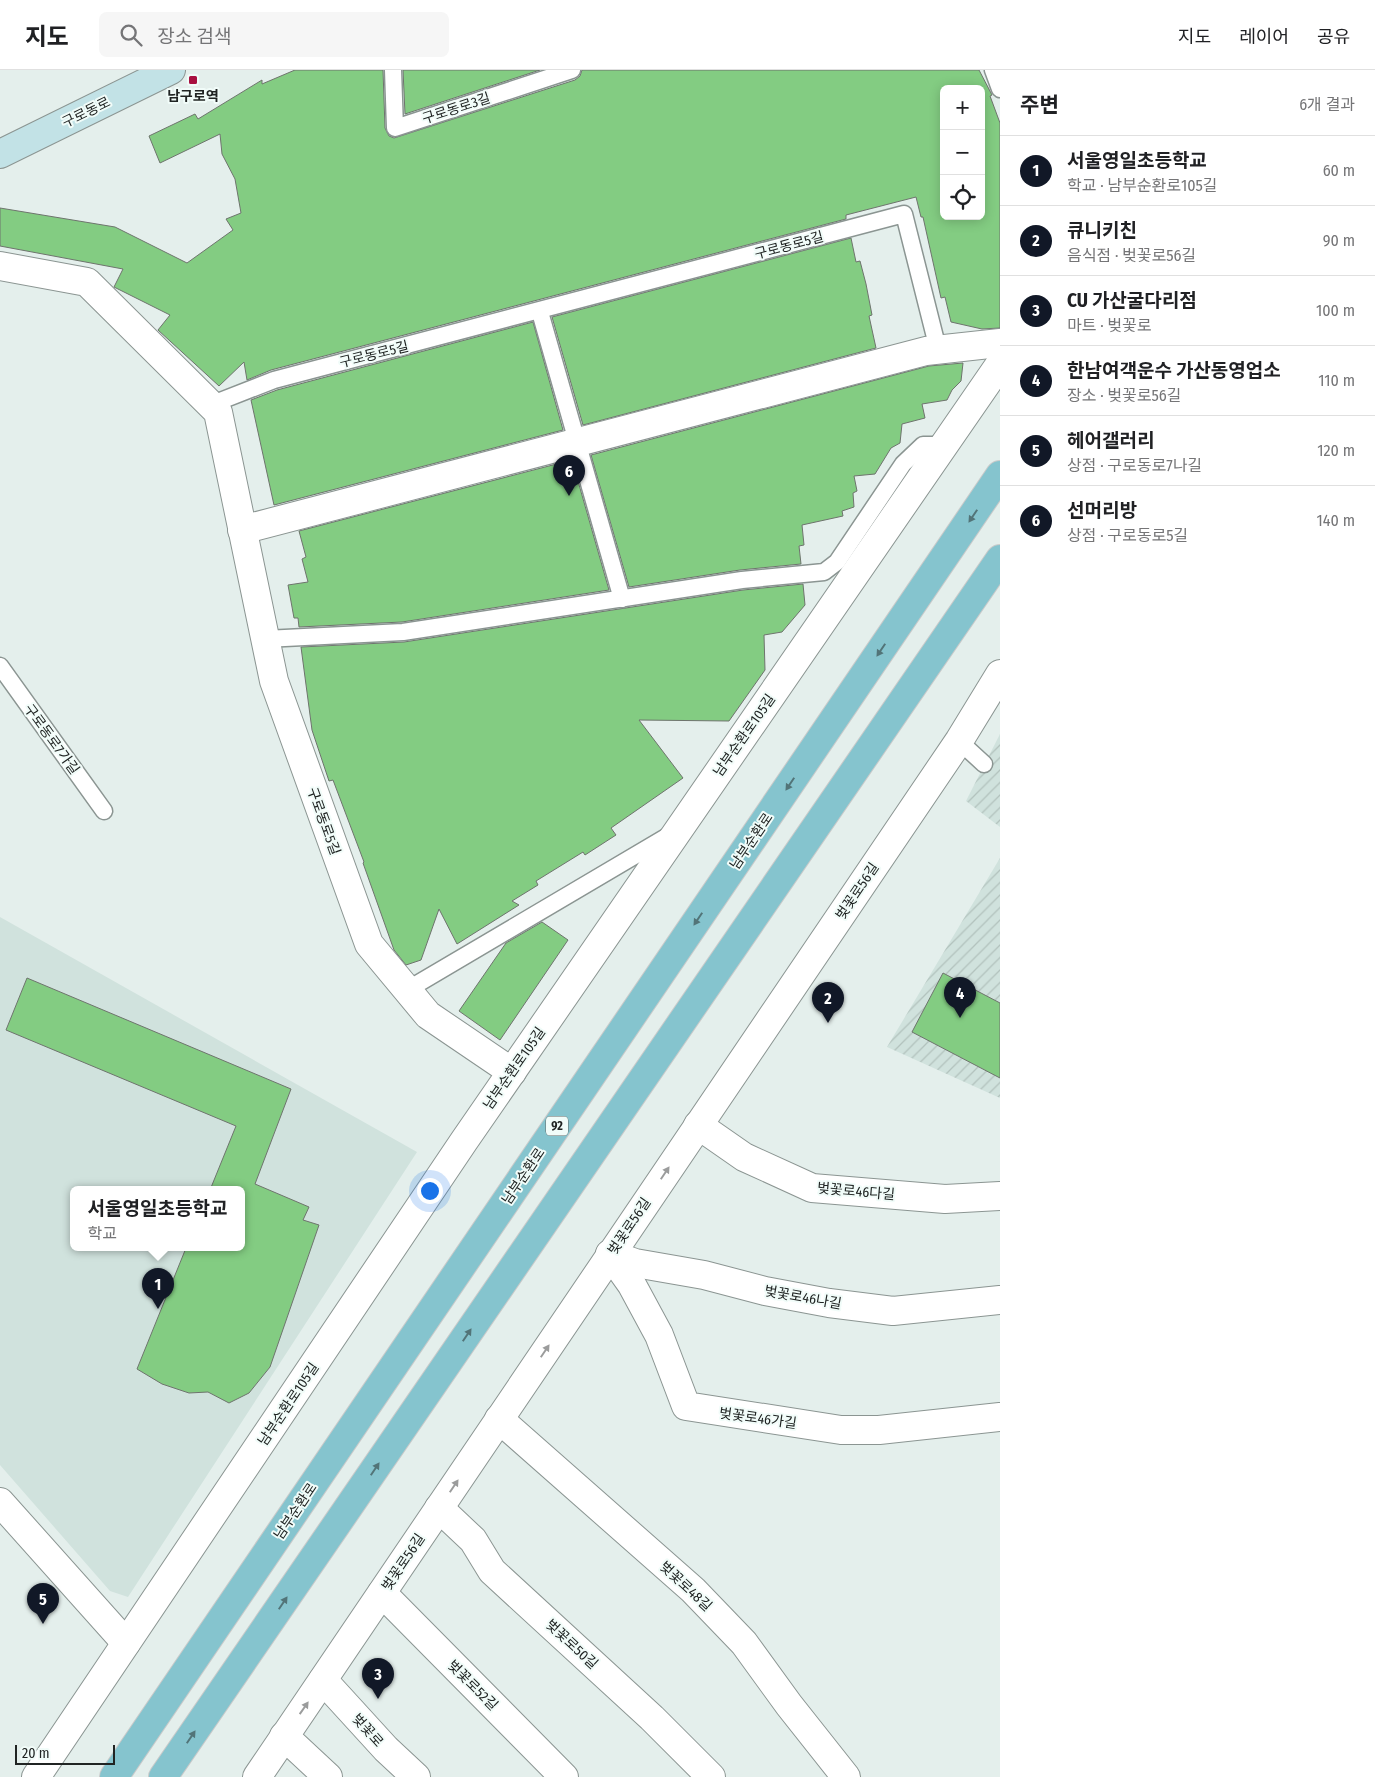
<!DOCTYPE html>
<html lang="ko">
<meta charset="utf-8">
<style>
:root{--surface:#fff;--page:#f6f6f6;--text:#202124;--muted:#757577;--line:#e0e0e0;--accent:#111827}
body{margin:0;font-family:"Fira Sans Condensed","Noto Sans KR",sans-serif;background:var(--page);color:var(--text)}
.controls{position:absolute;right:15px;top:15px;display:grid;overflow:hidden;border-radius:8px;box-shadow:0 2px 12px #0003}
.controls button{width:45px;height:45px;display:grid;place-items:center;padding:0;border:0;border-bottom:1px solid var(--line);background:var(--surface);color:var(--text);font:25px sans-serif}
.scale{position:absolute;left:15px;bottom:12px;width:100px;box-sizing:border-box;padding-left:5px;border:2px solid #202423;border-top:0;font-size:14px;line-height:18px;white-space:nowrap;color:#202423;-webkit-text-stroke:4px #f1fcf9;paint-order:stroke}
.you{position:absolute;left:429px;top:1120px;width:18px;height:18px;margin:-12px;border:4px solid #fff;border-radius:50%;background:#1a73e8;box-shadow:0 0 0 8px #1a73e833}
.badge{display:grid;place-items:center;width:32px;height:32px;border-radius:50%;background:var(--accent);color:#fff;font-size:16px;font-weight:700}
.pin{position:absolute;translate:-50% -41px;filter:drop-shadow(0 1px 2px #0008)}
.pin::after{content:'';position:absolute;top:26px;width:18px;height:15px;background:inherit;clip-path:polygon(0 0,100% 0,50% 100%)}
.popup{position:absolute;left:70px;top:1116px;width:175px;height:65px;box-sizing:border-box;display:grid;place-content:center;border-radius:8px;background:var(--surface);filter:drop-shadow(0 1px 4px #0005);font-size:16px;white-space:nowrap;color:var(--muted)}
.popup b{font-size:19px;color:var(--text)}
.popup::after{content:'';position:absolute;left:50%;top:100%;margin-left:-10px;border:10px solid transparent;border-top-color:var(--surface)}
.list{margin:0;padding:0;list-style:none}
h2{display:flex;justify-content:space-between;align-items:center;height:65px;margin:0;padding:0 20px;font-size:21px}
h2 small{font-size:16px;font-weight:400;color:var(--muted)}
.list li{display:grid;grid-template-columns:32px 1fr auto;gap:15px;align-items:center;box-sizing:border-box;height:70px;padding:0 20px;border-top:1px solid var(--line)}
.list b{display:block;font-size:19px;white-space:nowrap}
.list p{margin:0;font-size:16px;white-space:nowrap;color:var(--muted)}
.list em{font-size:16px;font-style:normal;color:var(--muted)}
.icon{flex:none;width:28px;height:28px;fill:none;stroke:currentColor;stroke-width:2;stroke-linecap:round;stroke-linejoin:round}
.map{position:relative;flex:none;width:1000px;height:1707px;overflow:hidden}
header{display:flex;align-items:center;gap:30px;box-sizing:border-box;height:70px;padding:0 25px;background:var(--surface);border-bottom:1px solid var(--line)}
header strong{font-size:24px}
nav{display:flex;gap:28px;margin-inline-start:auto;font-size:18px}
.search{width:350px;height:45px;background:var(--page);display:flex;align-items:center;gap:12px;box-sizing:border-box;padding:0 18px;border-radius:8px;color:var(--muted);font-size:19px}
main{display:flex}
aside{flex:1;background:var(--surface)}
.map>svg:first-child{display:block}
.built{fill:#d0e2dd;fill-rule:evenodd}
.industrial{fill:url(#industrial-furrows)}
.building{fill:#83cc82;stroke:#6e746d;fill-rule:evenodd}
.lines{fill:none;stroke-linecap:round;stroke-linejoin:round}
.lane-casing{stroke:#8b9592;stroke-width:19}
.street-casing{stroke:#8b9592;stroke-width:30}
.secondary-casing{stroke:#8b9592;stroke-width:30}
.primary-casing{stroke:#c9caca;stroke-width:30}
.lane{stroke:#fff;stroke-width:16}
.street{stroke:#fff;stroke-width:28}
.secondary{stroke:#c2e2e6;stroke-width:28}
.primary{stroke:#85c4ce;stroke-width:28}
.oneway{fill:#527478}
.oneway2{fill:#9b9c9c}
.poi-dot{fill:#a81040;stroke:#f1fcf9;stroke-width:2}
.labels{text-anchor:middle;stroke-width:4;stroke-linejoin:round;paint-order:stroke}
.shield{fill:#f1fcf9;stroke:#5f6563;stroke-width:1}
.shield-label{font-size:12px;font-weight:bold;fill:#202423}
.poi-label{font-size:14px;font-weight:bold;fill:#202423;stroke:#f1fcf9}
.street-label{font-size:14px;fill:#202423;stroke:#f1fcf9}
</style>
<header>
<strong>지도</strong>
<div class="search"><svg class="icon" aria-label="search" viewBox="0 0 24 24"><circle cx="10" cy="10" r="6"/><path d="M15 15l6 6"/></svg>장소 검색</div>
<nav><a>지도</a><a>레이어</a><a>공유</a></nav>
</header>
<main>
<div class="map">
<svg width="1000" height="1707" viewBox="0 0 1000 1707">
<defs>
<pattern id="industrial-furrows" width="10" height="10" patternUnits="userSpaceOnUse" patternTransform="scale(1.25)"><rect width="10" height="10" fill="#d0e2dd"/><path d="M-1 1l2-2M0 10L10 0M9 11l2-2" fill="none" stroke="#b2c2bd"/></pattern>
</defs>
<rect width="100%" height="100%" fill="#e4efec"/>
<!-- built -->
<path class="built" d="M0,847L417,1082L128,1527L110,1521L0,1395ZM74,1120H242V1178H74Z"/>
<!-- industrial -->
<g class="industrial">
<path d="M1000,664V757L966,731Z"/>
<path d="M1000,788V1028L887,977Z"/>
</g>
<!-- building -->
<g class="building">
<path d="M295,0H383L385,58L389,66L394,68L575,10L580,6L582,0H979L992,25L990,26L1000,53V258L982,259L951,252L945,227L941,228L923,147H921L916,127L846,145V149L271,300L247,310L244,292L219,316L158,260L170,245L114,217L123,199L0,176V138L115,157L187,193L233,160L226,149L241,143L235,109L222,84L220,64L160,93L149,66L195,44L198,49L262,10V14ZM944,19H981V146H944Z"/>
<path d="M403,0H540L405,44Z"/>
<path d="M851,168L856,192L860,191L866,214L872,245L869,246L876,278L583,355L552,247Z"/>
<path d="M533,252L563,360L274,435L251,330L277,320Z"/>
<path d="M963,293L961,311L952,320L947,330L922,334L925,348L902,354L900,373L891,378L875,404L854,406L857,421L853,423L854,437L842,441L843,446L802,455L804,475L799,476L801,494L740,500L629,517L591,385L929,296Z"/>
<path d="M572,390L609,520L402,552L299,557L298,548H294L288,515L308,512L302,489L306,487L299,461Z"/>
<path d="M803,514L805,535L782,562L764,565L765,600L729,651L639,650L683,708L611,758L616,765L585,785L583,782L536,811L538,815L512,831L519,835L457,874L439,839L421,890L406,895L394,880L363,793L364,792L333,710L329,711L312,660L301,577L404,572L743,520Z"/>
<path d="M542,852L568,870L500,970L459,941L506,873Z"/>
<path d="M943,903L1000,933V1008L912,962Z"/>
<path d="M27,908L291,1019L255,1114L309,1137L303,1150L319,1155L270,1297L249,1323L229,1333L208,1322L189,1323L162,1314L137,1299L186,1178H242V1120H210L236,1056L6,960Z"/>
</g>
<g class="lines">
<!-- lane casing -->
<g class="lane-casing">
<g id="lane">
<path d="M393,0L395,58L572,0"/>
<path d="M993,0L1000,19"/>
<path d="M540,242L622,529"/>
<path d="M210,335L274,310L904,144L938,279"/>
<path d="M265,569L403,562L742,510L824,502L837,492L903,394L923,375H944"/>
<path d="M0,596L104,741"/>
<path d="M959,671L984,694"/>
<path d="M407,920L668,766"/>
</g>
</g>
<!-- street casing -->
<g class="street-casing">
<g id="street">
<path d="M0,196L87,212L218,342L274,611L369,874L428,945L512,1002"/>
<path d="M242,460L926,281L1000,273"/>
<path d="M698,1055L744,1087L812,1118L945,1129L1000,1126"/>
<path d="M610,1184L632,1215L659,1265L686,1336L841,1360H879L1000,1347"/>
<path d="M610,1184L635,1193L704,1205L765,1221L829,1233L893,1241L1000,1230"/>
<path d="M499,1349L693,1520L744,1573L789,1635L846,1707"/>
<path d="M0,1432L126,1573"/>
<path d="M439,1438L473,1470L492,1501L652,1648L711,1707"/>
<path d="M382,1523L564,1707"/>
<path d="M323,1610L386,1679L416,1707"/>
<path d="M284,1666L328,1707"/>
<path d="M36,1707L464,1071L1000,294"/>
<path d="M257,1707L959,671L1000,604"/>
</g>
</g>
<!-- secondary casing -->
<g class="secondary-casing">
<path id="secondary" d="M0,84L171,0"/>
</g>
<!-- primary casing -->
<g class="primary-casing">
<g id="primary">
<path d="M114,1707L1000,405"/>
<path d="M163,1707L1000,489"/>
</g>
</g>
<!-- lane -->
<use href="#lane" class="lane"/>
<!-- street -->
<use href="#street" class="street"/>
<!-- secondary -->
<use href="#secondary" class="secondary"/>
<!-- primary -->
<use href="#primary" class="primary"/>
</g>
<!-- one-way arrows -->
<defs><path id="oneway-solid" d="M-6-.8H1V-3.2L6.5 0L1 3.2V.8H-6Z" transform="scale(1.25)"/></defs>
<g class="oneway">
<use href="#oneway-solid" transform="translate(973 446) rotate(124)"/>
<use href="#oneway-solid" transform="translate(881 580) rotate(124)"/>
<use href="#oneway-solid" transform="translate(790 714) rotate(124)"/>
<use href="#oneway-solid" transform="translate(698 849) rotate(124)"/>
<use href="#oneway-solid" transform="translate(467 1265) rotate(-56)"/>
<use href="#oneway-solid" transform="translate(375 1399) rotate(-56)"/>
<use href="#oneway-solid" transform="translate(283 1533) rotate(-56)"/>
<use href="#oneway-solid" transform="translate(191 1667) rotate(-56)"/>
</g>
<g class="oneway2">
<use href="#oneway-solid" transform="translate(665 1103) rotate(-56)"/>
<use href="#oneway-solid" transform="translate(545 1281) rotate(-56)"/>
<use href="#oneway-solid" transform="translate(454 1416) rotate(-56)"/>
<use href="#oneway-solid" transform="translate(304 1638) rotate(-55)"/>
</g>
<!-- markers -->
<rect class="poi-dot" x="188" y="5" width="10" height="10" rx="2.5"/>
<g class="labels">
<!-- shield labels -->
<rect class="shield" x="546" y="1046.5" width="22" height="19" rx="4"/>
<g class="shield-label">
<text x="557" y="1060">92</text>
</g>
<!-- poi labels -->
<g class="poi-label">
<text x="193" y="31">남구로역</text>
</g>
<!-- street labels -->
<g class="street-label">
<text transform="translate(456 38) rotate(-18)" y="5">구로동로3길</text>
<text transform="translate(86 42) rotate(-26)" y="5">구로동로</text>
<text transform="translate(789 175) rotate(-15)" y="5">구로동로5길</text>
<text transform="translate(374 284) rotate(-14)" y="5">구로동로5길</text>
<text transform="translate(744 665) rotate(-55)" y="5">남부순환로105길</text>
<text transform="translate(52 669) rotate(54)" y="5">구로동로7가길</text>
<text transform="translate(324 751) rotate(70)" y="5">구로동로5길</text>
<text transform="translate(751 771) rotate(-56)" y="5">남부순환로</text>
<text transform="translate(857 821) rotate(-56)" y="5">벚꽃로56길</text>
<text transform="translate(514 998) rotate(-55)" y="5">남부순환로105길</text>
<text transform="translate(523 1106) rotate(-56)" y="5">남부순환로</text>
<text transform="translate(856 1121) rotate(5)" y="5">벚꽃로46다길</text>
<text transform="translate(629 1156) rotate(-56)" y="5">벚꽃로56길</text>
<text transform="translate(803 1227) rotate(10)" y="5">벚꽃로46나길</text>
<text transform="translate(288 1334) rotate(-56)" y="5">남부순환로105길</text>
<text transform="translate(758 1348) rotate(8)" y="5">벚꽃로46가길</text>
<text transform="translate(295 1441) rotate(-56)" y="5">남부순환로</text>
<text transform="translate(403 1492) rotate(-56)" y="5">벚꽃로56길</text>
<text transform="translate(686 1516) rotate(43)" y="5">벚꽃로48길</text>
<text transform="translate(572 1574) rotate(43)" y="5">벚꽃로50길</text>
<text transform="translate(473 1615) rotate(45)" y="5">벚꽃로52길</text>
<text transform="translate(368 1660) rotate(48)" y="5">벚꽃로</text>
</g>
</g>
</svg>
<div class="controls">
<button>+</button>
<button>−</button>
<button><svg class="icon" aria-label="locate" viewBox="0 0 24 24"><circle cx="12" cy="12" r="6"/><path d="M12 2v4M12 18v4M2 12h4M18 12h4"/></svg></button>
</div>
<div class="scale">20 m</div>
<div class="you"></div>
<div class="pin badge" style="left:158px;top:1239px">1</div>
<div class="popup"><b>서울영일초등학교</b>학교</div>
<div class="pin badge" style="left:828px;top:953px">2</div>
<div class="pin badge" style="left:378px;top:1629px">3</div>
<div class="pin badge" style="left:960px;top:948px">4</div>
<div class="pin badge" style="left:43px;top:1554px">5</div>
<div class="pin badge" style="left:569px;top:426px">6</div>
</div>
<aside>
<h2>주변<small>6개 결과</small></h2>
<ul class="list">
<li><span class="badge">1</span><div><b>서울영일초등학교</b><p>학교 · 남부순환로105길</p></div><em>60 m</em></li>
<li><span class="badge">2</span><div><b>큐니키친</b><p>음식점 · 벚꽃로56길</p></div><em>90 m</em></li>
<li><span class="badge">3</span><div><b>CU 가산굴다리점</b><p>마트 · 벚꽃로</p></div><em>100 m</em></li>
<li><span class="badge">4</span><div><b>한남여객운수 가산동영업소</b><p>장소 · 벚꽃로56길</p></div><em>110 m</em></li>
<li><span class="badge">5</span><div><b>헤어갤러리</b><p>상점 · 구로동로7나길</p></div><em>120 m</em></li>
<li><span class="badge">6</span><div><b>선머리방</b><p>상점 · 구로동로5길</p></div><em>140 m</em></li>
</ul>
</aside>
</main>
